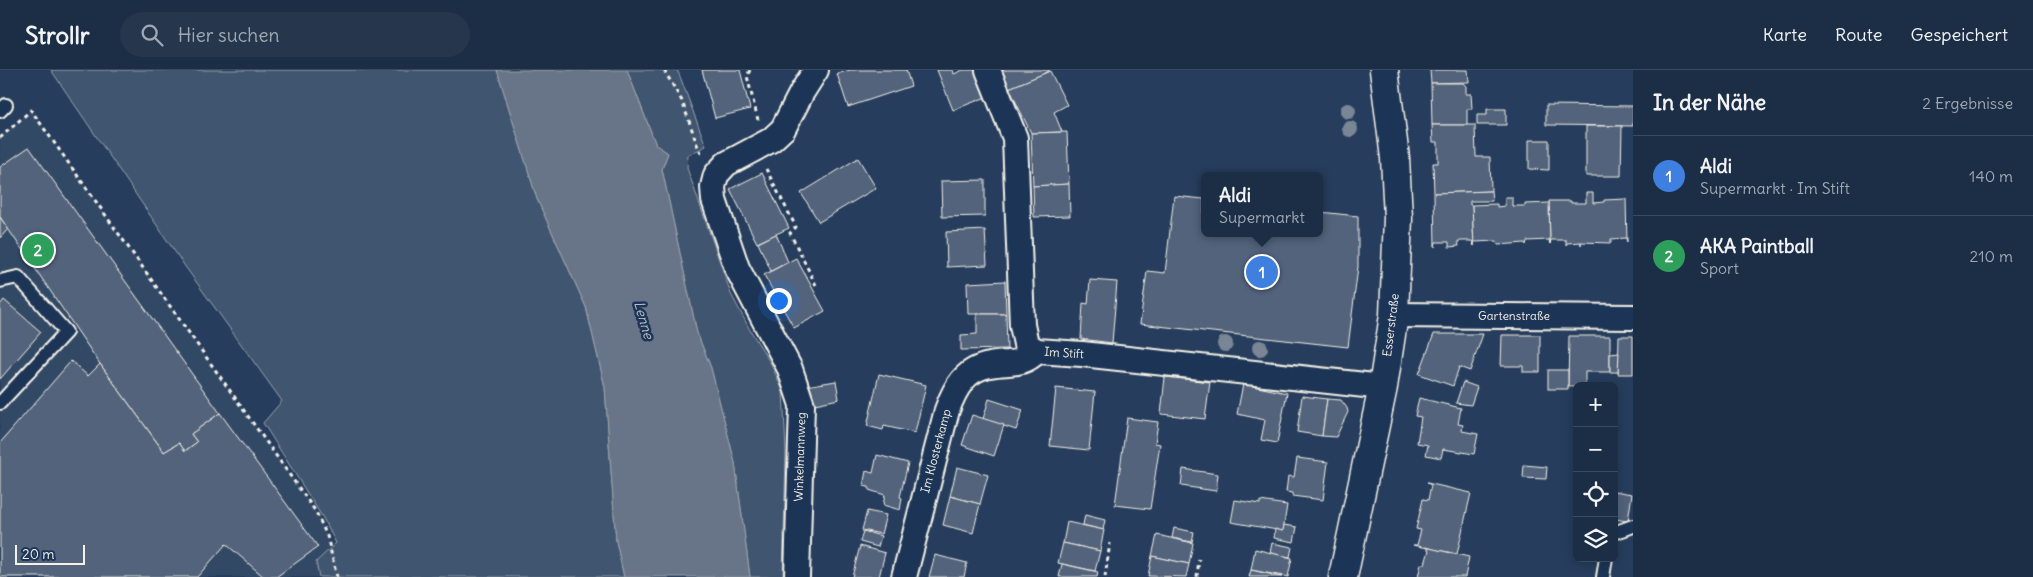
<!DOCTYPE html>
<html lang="de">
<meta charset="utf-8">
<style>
:root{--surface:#1c2e46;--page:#25364d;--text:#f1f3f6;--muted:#a0a8b3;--line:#3a4a5f;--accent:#bca0f2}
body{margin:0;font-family:Delius,sans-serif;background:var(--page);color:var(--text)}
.controls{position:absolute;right:15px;bottom:15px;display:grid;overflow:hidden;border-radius:8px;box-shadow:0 2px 12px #0003}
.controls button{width:45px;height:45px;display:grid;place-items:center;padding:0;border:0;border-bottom:1px solid var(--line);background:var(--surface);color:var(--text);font:25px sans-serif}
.scale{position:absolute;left:15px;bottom:12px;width:70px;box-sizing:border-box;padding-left:5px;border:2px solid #f4f1e8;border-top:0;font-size:14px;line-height:18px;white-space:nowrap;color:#f4f1e8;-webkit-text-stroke:4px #1d3557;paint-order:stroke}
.you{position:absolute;left:778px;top:230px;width:18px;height:18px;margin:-12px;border:4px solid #fff;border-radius:50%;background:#1a73e8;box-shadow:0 0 0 8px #1a73e833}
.badge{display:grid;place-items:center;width:32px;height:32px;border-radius:50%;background:var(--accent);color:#fff;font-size:16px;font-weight:700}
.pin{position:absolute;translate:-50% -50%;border:2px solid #fff;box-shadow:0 1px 5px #0006}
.popup{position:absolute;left:1201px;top:102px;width:122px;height:65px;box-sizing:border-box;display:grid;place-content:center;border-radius:8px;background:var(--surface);filter:drop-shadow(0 1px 4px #0005);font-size:16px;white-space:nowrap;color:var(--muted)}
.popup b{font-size:19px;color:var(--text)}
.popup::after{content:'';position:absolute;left:50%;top:100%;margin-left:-10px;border:10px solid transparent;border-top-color:var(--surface)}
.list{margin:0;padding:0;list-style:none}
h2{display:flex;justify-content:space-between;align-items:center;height:65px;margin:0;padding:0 20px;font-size:21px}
h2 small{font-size:16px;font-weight:400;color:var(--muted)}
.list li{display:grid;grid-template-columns:32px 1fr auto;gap:15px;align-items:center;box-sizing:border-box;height:80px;padding:0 20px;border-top:1px solid var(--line)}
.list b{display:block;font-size:19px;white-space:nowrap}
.list p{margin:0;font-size:16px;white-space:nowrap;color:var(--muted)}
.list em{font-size:16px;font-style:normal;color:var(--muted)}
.icon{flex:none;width:28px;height:28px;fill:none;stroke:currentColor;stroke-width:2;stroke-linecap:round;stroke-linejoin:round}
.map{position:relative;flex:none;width:1633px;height:507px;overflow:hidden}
header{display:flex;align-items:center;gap:30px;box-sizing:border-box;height:70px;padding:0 25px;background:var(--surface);border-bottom:1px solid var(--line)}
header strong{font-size:24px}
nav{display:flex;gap:28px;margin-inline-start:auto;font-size:18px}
.search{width:350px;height:45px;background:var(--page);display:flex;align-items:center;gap:12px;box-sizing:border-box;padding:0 18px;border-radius:28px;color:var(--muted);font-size:19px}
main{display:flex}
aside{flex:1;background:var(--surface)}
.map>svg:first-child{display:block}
.built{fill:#334966}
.green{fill:#40546f;stroke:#9aa2ac}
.water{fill:#677588;stroke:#9fa7ae}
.building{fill:#52647b;stroke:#f4f1e8}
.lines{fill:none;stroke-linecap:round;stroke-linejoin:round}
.service-casing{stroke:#f4f1e8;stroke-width:16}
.minor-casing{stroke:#f4f1e8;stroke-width:28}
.secondary-casing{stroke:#f4f1e8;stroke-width:31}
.path{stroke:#f4f1e8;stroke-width:3;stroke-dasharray:4 4;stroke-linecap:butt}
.service{stroke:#1d3557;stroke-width:12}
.minor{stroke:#1d3557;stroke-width:24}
.secondary{stroke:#1d3557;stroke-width:28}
.tree{fill:#7a8696}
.labels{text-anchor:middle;stroke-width:5;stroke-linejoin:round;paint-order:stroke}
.street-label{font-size:12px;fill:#f4f1e8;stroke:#1d3557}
.water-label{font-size:14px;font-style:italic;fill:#bcbfc2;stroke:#1d3557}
</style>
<header>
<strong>Strollr</strong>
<div class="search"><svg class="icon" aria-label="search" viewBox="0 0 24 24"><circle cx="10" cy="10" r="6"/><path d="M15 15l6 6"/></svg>Hier suchen</div>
<nav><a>Karte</a><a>Route</a><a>Gespeichert</a></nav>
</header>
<main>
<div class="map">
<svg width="1633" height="507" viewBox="0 0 1633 507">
<rect width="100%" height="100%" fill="#263d5d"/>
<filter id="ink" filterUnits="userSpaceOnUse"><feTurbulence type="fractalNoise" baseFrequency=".02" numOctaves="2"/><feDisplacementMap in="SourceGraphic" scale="10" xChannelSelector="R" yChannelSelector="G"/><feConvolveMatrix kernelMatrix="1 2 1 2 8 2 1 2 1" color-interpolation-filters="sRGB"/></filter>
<g filter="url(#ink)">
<!-- built -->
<path class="built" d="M31,40L316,442L327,466L337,507H0V67Z"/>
<!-- green -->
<g class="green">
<path d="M51,0H497L537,129L586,237L605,317L616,471L624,507H319L316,492L336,473L323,448L263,353L282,331L184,195Z"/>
<path d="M627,0H677L679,4L706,76L688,85L687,98L731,224L750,260L771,294L783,321L786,381L783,507H750L735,393L711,298L697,263L662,99L668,83L656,75Z"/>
</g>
<!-- water -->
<path class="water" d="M497,0H627L656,75L668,83L662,99L697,263L711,298L735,393L750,507H624L616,471L605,317L586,237L537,129Z"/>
<!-- building -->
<g class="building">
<path d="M702,0H740L750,39L715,48Z"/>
<path d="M850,0H906L911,16L848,37L837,4Z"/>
<path d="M937,0H953L954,4L963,0H978L989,26L953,40Z"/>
<path d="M1000,0H1049L1050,1L1009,18Z"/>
<path d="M1430,0H1468L1469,12L1431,13Z"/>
<path d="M1050,1L1067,35L1054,42L1062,62L1031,63L1009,18Z"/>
<path d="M1431,13H1463L1466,16V24H1471L1472,39H1467V55H1432Z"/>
<path d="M1546,35L1633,36V56L1546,55Z"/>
<path d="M1487,39H1506V55H1477V45H1487Z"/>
<path d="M1432,55H1475L1476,87H1490L1491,121L1434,123L1433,93H1438V72H1433Z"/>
<path d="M1586,56H1622L1621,106H1586Z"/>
<path d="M1067,62L1069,114L1033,116L1031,63Z"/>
<path d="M1529,70H1549V100L1529,99Z"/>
<path d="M29,77L220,343L191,364L197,372L185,381L179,373L164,382L100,294L0,147V97Z"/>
<path d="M858,88L876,118L819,152L801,123Z"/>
<path d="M762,103L789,158L757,173L730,119Z"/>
<path d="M985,110V146L942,147L941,111Z"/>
<path d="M1069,114L1070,146L1034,147L1033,116Z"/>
<path d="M1491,121L1492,131H1470V135H1472L1474,176L1472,171H1458L1459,176L1449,177V172H1436L1435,177L1434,123Z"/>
<path d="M1586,123H1593V133L1604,132V130L1626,129L1627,172L1626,168L1611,169V173L1581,172V175V172L1567,173L1566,175V170H1551L1550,174L1549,131H1571V133H1586Z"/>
<path d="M1174,126L1204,129V163H1320V142L1358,146V197L1348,277L1140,254L1147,201L1165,203Z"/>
<path d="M1505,127H1512V136H1525V134L1549,133L1550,174L1549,170L1527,171L1526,175L1525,173L1498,175L1497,171L1474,172V176L1472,135L1497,134V137L1505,136Z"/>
<path d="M0,147L8,159L0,168Z"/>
<path d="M985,160L987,195L947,197L946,162Z"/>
<path d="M776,164L788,192L771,201L758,173Z"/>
<path d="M796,188L825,241L794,258L764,205Z"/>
<path d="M1090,210L1117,212L1112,273L1081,269L1083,233L1088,234Z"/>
<path d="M1005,211L1006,244H968L967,213Z"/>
<path d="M4,230L41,262L0,309V235Z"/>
<path d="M977,244H1006L1007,279L961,280V265L977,264Z"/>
<path d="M1434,264H1483L1470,301L1459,297L1453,316L1419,304Z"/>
<path d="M1502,265H1540V302H1523V296H1501Z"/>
<path d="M1569,266H1610V302H1585V316H1568Z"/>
<path d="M1619,266H1633V304H1618Z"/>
<path d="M1619,283L1618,302H1610V284Z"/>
<path d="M71,291L88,306L100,294L164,382L179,373L185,381L197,372L191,364L220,343L318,477L276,507H264L226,474L197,507H0V373Z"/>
<rect x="1548" y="300" width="20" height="19"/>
<path d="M879,304L926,315L915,363L884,356L883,360L867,356Z"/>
<path d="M1165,307L1210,312L1205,349L1161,344Z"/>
<path d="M836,311L839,329L810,335L806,316Z"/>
<path d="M1463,312L1477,317L1471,335L1456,333Z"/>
<path d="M1243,314L1287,323L1277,373L1261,370L1265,350L1237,344Z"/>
<path d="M1056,318L1095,322L1089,380L1050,376Z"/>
<path d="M1302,326L1327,329L1322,366L1297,362Z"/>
<path d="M1419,328L1461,338L1458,354L1463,355L1462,361L1478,364L1474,384L1443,379L1441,388L1426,385L1428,375L1417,373L1421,347L1415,346Z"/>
<path d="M989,329L1023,340L1016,360L983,349Z"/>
<path d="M1327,329L1341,330L1347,338L1348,342L1336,367L1322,366Z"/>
<path d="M972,345L1004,355L994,386L962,375Z"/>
<path d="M1127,348L1158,352L1155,373L1160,374L1150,439L1115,435Z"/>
<path d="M877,385L908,393L900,427L902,428L900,440L883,435L885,425L869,420V417L863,416L866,401L873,403Z"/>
<path d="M1297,388L1328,392L1323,430L1292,426V423L1286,422L1288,406L1294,407Z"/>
<path d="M1524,395L1547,397L1546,409L1523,408Z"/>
<path d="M957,397L988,405L980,434L950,426Z"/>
<path d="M1183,399L1218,404L1216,421L1181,416Z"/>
<path d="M1427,413L1471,423L1457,484L1413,475H1417L1421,460L1416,459L1423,429L1428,430L1431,415Z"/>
<path d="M1614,421L1632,424L1628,451L1614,449Z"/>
<path d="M950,426L980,434L973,463L943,455Z"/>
<path d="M1235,430L1260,434V431L1287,435L1283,461L1231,452Z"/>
<path d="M867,441L886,445L881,464L862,460Z"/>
<path d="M1085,445L1105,450L1103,460L1083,455Z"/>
<path d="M1067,452L1104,460L1100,481L1063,473Z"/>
<path d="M1284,455L1297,457L1294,472L1274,468L1275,459L1283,461Z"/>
<path d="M1174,458L1194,462L1192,472L1172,468Z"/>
<path d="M863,461L881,466L878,477L860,472Z"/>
<path d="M1157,465L1193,473L1189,494L1152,486Z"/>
<path d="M1063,473L1100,481L1095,501L1058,493Z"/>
<path d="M1272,473L1292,477L1290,487L1270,483Z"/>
<path d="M860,476L885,483L879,507H852Z"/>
<path d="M1425,477L1469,487L1465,507H1418L1421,494H1425L1429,480Z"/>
<path d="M1255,479L1292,488L1288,507L1251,500Z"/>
<path d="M935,485L967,493L964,507H929Z"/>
<path d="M1152,486L1189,494L1186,507L1148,506Z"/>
<path d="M1062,494L1098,502L1097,507H1059Z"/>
<path d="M1251,500L1282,507H1249Z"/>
</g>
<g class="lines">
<!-- service casing -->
<g class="service-casing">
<g id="service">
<path d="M0,41L6,35"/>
<path d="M0,211L18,207L66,262L0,333"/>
<path d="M1614,463L1633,456"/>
<path d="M1603,507L1606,488"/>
</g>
</g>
<!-- minor casing -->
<g class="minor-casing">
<g id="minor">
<path d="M988,0L1015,68L1022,255L1026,274L1037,281L1082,284L1383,317"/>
<path d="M1394,245L1633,247"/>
<path d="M797,507L802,335L790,299L737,198L714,130L713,117L716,105L726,94L771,70L783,59L802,22L816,0"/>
<path d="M904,507L947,340C955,318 965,299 990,295C1009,291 1021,297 1037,281"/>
</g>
</g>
<!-- secondary casing -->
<g class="secondary-casing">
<path id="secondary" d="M1343,507L1383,317L1394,245L1398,148L1395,88L1384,0"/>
</g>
<!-- path -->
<g class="path">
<path d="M664,0L682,31L699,80L703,86"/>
<path d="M750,0L747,6L758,50"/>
<path d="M0,68L31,40L316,442L327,466L337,507"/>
<path d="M766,99L796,157L790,163L816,215"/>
<path d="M1105,507L1110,473"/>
<path d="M1197,507L1199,489"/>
</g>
<!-- service -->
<use href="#service" class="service"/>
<!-- minor -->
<use href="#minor" class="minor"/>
<!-- secondary -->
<use href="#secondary" class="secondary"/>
</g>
<!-- trees -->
<g class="tree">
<circle cx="1348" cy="41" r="8"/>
<circle cx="1350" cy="59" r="8"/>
<circle cx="1225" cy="274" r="8"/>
<circle cx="1260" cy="278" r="8"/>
</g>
</g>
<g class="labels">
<!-- street labels -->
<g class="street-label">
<text x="1514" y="250">Gartenstraße</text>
<text transform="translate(1391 255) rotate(-83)" y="4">Esserstraße</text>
<text transform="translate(1064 283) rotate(4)" y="4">Im Stift</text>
<text transform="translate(936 381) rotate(-75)" y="4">Im Klosterkamp</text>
<text transform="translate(800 387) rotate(-88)" y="4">Winkelmannweg</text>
</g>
<!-- water labels -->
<g class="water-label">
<text transform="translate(644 250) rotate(74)" y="5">Lenne</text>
</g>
</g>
</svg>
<div class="controls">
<button>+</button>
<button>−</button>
<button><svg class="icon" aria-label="locate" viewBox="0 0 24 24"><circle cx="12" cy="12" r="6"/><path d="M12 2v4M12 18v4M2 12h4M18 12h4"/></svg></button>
<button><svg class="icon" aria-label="layers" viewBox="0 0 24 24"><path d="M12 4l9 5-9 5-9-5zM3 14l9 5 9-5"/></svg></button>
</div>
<div class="scale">20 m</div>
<div class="you"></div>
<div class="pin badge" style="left:1262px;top:202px;background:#3f7fe0">1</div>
<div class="popup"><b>Aldi</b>Supermarkt</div>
<div class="pin badge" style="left:38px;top:180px;background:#2e9e5b">2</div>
</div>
<aside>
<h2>In der Nähe<small>2 Ergebnisse</small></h2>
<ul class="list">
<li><span class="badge" style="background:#3f7fe0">1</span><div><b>Aldi</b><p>Supermarkt · Im Stift</p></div><em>140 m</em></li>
<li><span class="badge" style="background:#2e9e5b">2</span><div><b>AKA Paintball</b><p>Sport</p></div><em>210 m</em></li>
</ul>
</aside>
</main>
